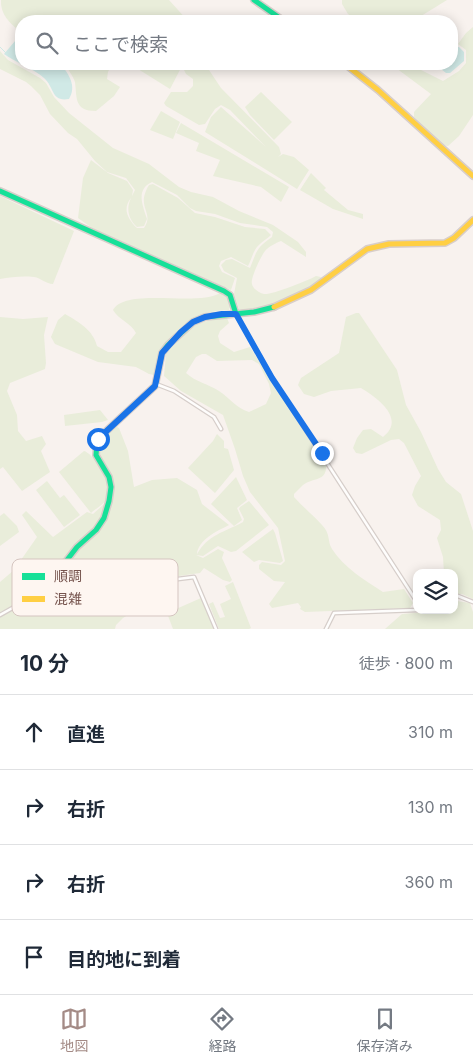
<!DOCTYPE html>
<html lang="ja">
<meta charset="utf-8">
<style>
:root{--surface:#fff;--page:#f6f6f7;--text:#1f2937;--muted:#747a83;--line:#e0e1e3;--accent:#a48b86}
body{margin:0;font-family:Inter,"Noto Sans JP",sans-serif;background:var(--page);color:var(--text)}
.controls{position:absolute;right:15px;bottom:15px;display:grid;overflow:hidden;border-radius:10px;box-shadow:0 2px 12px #0003}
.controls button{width:45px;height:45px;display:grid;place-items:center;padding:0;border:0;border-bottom:1px solid var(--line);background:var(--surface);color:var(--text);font:25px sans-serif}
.stop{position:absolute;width:15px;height:15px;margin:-11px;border:4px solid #1a73e8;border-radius:50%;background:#fff}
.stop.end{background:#1a73e8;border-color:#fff;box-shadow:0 1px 5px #0008}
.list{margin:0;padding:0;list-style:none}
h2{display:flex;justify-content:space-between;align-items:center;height:65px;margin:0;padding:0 20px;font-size:21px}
h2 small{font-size:16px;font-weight:400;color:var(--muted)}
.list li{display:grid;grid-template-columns:32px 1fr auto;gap:15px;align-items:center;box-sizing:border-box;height:75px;padding:0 20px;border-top:1px solid var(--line)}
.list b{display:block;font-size:19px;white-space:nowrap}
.list em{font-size:16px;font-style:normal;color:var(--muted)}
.icon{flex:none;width:28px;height:28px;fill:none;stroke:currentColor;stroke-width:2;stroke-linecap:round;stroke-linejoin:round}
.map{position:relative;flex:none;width:473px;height:629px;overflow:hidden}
.search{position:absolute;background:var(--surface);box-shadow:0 2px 12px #0003;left:15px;right:15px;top:15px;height:55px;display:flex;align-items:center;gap:12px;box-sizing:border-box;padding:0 18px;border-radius:20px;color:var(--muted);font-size:19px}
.sheet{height:365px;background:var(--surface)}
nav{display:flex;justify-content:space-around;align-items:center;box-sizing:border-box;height:70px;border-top:1px solid var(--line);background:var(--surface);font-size:14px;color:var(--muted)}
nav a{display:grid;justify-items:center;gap:2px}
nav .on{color:var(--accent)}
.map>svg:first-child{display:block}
.green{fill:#e9edda;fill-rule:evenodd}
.water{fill:#d0e9e6}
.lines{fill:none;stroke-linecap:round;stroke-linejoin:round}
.stream{stroke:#d0e9e6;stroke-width:1}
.street-casing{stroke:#d6ceca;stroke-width:5}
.fast-casing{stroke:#d8ceca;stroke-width:8}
.slow-casing{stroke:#d8ceca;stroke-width:8}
.street{stroke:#fefdfc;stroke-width:2.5}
.fast{stroke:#16e098;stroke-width:5}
.slow{stroke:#ffcf43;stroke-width:5}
.route{stroke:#1a73e8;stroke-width:6}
.key{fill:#fef6f1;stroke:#d5c5c0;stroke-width:1}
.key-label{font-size:14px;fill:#76544e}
</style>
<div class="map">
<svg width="473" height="629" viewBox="0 0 473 629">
<rect width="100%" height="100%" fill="#f8f2ee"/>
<!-- green -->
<g class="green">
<path d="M1,0H169L188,21H21V32C10,24 0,14 1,0Z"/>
<path d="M342,0H447L413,21H358L348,14L342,4Z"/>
<path d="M473,27V115L459,136L448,146L442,145L414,117V112L431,94L396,68L398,65L409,64L443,81L459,71L466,63V50L458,44L466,33Z"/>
<path d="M0,51L8,60L40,78L46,83L54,97L69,113L113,148L149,164L179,187L191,192L213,197L239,211L273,225L298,242L306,252V257L281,241C276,243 268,247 265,251C261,256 250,279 252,284C253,289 259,293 264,294C272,295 307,281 316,276L321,277L320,281C306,294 257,317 239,309L234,294L237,278L224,271L221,265L226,260L232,259L250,268C257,251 256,248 272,237L273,232L267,227L240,223L215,214L196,211L190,208L177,195L152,182C135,190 143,206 147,219L144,226L137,227C128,219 126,208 131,198C122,209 128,219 137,228H144C155,212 135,208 149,185L153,184L178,198L195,213L215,217L245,227L265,229L271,235C266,240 259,243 255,250C252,255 251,261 248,266L231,257L221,261L219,266L222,272L235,278L231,290L92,228L78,218L83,178L91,160L108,173L127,181L133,190L132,196L135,190L126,178L107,172L95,161L77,139L68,133L50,114L40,95L31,86L26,82L0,69Z"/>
<path d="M64,64H112L108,72L107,79L120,87L114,96L96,111C74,111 77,98 75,82C73,76 68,69 64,64Z"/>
<path d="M130,64H183L170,89Z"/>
<path d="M185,64H205L221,88L279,147L281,154L278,157L283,154L294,157L309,170L297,189L205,132L211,117L221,107L266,147L230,110L221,105L215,109L205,124L199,125L166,106L164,103L171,92H187L193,86V79L186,74L183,68Z"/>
<path d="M261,92L292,122L274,140L250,115L245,107Z"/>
<path d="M161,111L180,122L173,139L150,130Z"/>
<path d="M181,123L289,187L281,202L261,187L213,176L220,160L196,151L199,143L176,133Z"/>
<path d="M311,173L326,188L324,190L348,210L363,214V219L333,209L300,190Z"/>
<path d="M0,196L74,231L53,284C46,284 41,278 34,277C22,276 11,277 0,279Z"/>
<path d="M220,293L228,298L231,303L229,310C205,311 193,316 176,333C170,339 164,344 161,352C157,359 157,367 154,375L149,374L136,367L98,362L55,344L51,337L58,320L65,314C79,322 93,330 97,346L108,352H121L136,333C131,323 119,320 113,310C126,287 198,307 220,293Z"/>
<path d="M356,313H359L397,370L406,405L421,432L438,469L446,482L461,494L473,531V599L462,594H454V573H444L443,557L437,538L441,530L440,520L418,506L412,495L415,486L421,476L404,443L399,439L391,440L362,454L356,453L353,448L357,438L363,430L371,429L383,437C406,419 378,398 361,388L331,391L314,397L304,394L298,385L301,378L339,353L346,317Z"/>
<path d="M0,317L23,319L48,317L44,335L46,363L45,369L10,383L7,391L17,415L18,431L26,441L42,436L46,444L41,451L50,472L22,491L3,467L0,469Z"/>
<path d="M219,318H227L229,323L220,331L218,336L220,343L234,352L250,347L326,465C327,482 314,477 303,485C300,488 297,491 294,494V497C303,507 313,515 322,525C331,534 327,541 332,549C344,568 365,580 383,592L404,589L413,603L410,608L305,612L300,609L301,607L298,603L272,608L269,604L285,582L274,581L259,569V565L262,562L281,565L285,561L278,528L250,492L243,476L235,449L223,415L181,391L164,376L166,353L175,342L196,324ZM202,354H206L217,361L252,360L259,364L269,384L271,393L266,404L249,412C236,408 230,398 219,391C208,384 196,382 186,373L196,357Z"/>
<path d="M100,410L108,420L102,422L65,426L64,415Z"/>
<path d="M117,427L119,428L128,451L134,487L152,480L177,478L197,490L202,504L229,525C217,531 198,540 197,554C209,534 223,533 243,522L244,519L239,509L240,507L249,501L269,525L236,551L231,552L218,546L203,556L196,555L203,558L218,549L224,552L222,558L232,580L230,582L223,580L204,568L200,573L179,576L142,606L123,618L116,625L115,629H0V582L14,570L37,537L22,515L26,511L53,537L87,512L93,514L113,496L112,478L98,450C100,441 108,430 117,427Z"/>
<path d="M217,434L224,441V448L228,449L234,470L215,493L188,468L213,441Z"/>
<path d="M84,451C92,453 108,476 109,484C110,488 108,496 106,500C103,505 95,509 91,513L59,472Z"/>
<path d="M236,477L247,500L237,508L242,520L234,526L211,504Z"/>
<path d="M47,481L60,498L64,495L80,515L64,527L36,490Z"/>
<path d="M4,513L17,526L19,532L0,546V516Z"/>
<path d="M273,529L275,533L283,561L280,563L259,560L254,562L242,552Z"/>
<path d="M233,582L251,628L249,629H219L209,604L213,602L220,618L225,617L220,604L231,599L225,586Z"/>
<path d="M201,598L215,629H173L167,613Z"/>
<path d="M457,601L470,603L473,612V629H385L402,614C420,613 436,610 454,610V602Z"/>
</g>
<!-- water -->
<g class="water">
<path d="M21,34V64H61C69,75 77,86 69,99C51,102 55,88 44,78C36,70 15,62 4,54Z"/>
<path d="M452,47H459L464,52V61L450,73H446L436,65L452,64Z"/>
</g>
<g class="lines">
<!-- stream -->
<path class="stream" d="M0,47L6,53"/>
<!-- street casing -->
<g class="street-casing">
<g id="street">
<path d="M236,314L272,378L417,602"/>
<path d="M156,384L174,391L214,417L221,429"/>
<path d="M454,598L458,596L473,602"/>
<path d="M0,615L16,606L33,600L67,605L97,604L124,592L163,584L178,579L194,577L216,629"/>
<path d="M326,629L334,613L417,610"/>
</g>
</g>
<!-- fast casing -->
<g class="fast-casing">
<g id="fast">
<path d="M254,0L284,21"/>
<path d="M0,191L224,291L230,295L236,314"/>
<path d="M33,600L44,583L67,560L77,547L96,530L104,518L109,501L111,487L109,477L96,455L97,443L101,436L155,386L162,353L168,345L193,322L205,317L254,312L274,307"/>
</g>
</g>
<!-- slow casing -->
<g class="slow-casing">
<g id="slow">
<path d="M345,64L378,90L473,176"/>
<path d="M274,307L311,290L367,249L389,244L445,243L454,238L473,220"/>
</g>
</g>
<!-- street -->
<use href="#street" class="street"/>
<!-- fast -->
<use href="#fast" class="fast"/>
<!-- slow -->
<use href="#slow" class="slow"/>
</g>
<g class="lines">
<!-- route -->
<path class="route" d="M98,439L155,386L162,353L181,332L193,322L205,317L222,314H236L272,378L322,453"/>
</g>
<!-- legend -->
<rect x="12" y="559" width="166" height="57" rx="8" class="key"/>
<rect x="22" y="573" width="23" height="7" fill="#16e098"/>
<rect x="22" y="596" width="23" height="6" fill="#ffcf43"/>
<g class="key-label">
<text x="54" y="581">順調</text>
<text x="54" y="604">混雑</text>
</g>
</svg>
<div class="controls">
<button><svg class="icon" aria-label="layers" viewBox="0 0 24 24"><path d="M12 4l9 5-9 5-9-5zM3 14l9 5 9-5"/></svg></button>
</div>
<div class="stop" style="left:98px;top:439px"></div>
<div class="stop end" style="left:322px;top:453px"></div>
<div class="search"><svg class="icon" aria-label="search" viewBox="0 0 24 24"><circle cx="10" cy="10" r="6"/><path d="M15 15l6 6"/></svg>ここで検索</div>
</div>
<section class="sheet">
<h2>10 分<small>徒歩 · 800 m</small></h2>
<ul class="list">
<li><svg class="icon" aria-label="ahead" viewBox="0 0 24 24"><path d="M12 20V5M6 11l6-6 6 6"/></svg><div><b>直進</b></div><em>310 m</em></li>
<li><svg class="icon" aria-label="right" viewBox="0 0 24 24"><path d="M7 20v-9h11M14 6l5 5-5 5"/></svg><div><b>右折</b></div><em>130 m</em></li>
<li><svg class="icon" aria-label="right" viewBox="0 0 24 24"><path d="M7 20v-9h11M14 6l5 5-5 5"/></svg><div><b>右折</b></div><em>360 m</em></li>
<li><svg class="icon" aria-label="arrive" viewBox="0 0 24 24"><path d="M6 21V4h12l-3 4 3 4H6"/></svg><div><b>目的地に到着</b></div></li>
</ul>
</section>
<nav>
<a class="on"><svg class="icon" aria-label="map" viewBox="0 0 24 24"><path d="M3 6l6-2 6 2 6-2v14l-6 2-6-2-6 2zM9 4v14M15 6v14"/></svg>地図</a>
<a><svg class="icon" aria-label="directions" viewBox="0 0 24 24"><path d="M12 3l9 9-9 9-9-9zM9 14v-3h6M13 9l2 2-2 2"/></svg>経路</a>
<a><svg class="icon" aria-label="saved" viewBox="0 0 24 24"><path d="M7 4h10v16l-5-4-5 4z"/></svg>保存済み</a>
</nav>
